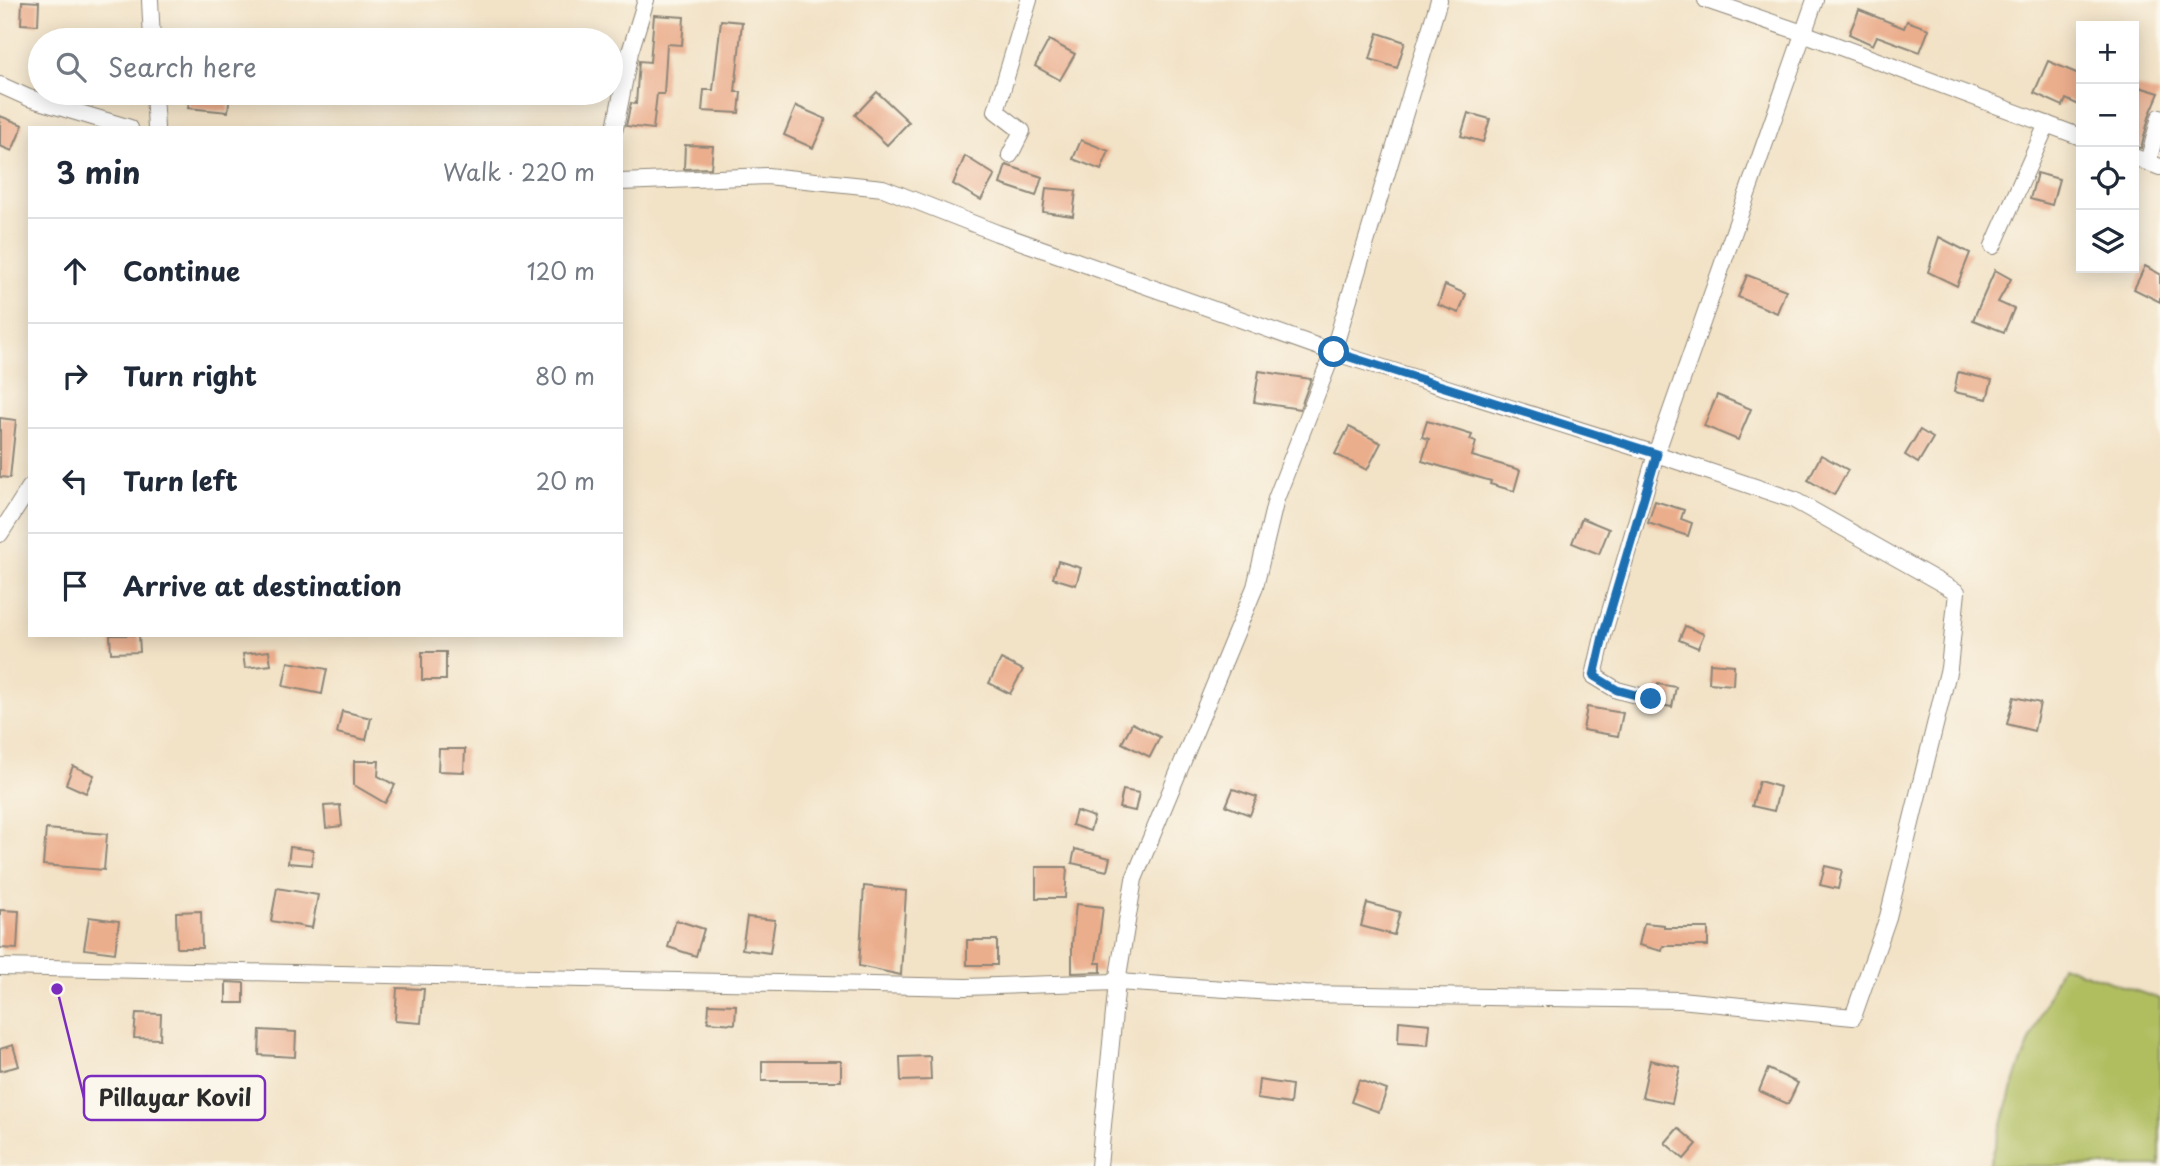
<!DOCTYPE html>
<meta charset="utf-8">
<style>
:root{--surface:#fff;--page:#f2f2f3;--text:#1f2937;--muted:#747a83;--line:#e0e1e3}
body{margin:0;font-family:"Playpen Sans",sans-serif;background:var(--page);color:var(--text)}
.controls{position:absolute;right:21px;top:21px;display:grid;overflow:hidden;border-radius:0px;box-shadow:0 4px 18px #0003}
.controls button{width:63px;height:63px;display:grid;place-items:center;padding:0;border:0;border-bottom:2px solid var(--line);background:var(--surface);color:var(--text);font:35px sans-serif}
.stop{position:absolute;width:21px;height:21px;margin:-16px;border:5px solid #1f6fb2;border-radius:50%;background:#fff}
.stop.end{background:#1f6fb2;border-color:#fff;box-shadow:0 2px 7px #0008}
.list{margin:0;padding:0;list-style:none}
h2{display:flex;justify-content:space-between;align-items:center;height:91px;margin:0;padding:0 28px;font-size:30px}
h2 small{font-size:23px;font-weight:400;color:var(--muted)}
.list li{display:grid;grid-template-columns:46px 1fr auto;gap:21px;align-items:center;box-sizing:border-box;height:105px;padding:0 28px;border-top:2px solid var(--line)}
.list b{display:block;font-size:26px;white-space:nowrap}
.list em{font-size:23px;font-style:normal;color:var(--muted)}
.icon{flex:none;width:38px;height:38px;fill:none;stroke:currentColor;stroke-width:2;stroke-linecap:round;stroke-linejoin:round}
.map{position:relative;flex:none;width:2160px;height:1166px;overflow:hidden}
.search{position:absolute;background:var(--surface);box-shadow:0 4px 18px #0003;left:28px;top:28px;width:595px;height:77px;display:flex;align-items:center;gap:18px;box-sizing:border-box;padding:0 24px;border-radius:38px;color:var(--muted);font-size:26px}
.panel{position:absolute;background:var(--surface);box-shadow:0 4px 18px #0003;left:28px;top:126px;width:595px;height:511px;border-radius:0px}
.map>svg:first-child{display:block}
.green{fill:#b1be61;stroke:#6e7446;stroke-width:2}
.building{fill:#ebae8d}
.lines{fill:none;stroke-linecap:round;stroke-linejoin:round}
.minor-casing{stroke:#8e8678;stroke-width:18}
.minor{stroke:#fff;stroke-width:16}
.route{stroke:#1f6fb2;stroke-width:9}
.leader{fill:none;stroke:#7b2cbf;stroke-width:2.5}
.callout-dot{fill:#7b2cbf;stroke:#fbf7ec;stroke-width:2.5}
.callout{fill:#fbf7ec;stroke:#7b2cbf;stroke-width:2.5}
.callout-label{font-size:23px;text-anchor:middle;font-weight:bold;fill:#2b2b2b}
</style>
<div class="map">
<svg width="2160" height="1166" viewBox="0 0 2160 1166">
<rect width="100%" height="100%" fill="#fbf7ec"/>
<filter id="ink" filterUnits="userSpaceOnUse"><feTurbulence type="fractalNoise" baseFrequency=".0143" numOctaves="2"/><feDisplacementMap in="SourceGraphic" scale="14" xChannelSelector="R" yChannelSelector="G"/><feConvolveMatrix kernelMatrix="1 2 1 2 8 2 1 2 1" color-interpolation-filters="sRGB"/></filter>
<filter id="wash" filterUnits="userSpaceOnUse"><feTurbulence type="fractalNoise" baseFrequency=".00686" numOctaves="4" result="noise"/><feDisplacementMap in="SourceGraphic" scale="28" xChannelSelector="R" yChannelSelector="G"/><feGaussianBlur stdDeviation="1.57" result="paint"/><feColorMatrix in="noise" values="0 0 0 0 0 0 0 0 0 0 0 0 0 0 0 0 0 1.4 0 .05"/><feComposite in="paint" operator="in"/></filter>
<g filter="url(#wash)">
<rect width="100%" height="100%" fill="#f2e2c6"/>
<!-- green -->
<path class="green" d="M2061,965L2160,999V1166H1989L2018,1071Z"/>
<g id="blocks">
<!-- building -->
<g class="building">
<path d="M22,1L39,2L38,25L21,24Z"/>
<path d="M1859,10L1904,28L1907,21L1929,29L1920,52L1877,36L1873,45L1849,34Z"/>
<path d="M654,15L684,17L682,45L667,44L664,94H657L653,129L626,126L631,103L636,104L639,61L650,62Z"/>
<path d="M721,20L742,22L735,92H741L739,113L702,111L704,90H713Z"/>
<path d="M1378,33L1405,42L1397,68L1370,59Z"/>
<path d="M1049,40L1075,54L1060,80L1035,66Z"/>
<path d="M2048,61L2081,75V106L2066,99L2063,106L2034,93Z"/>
<path d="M2136,86L2159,93L2150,114L2141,148L2134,147V94Z"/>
<path d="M877,92L909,122L887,145L855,115Z"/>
<path d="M190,93H230L228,112L188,108Z"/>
<path d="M796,106L826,119L813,148L784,135Z"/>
<path d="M1468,113L1490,119L1483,142L1461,136Z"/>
<path d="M0,116L23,125L12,151L0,146Z"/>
<path d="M1081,140L1109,151L1101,170L1073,159Z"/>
<path d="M685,145L713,146L711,168L684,169Z"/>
<path d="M965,156L995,175L981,200L953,184Z"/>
<path d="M1006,165L1042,177L1036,196L1000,184Z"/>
<path d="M2037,173L2059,179L2052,205L2030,199Z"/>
<path d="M1046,188L1076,191L1073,216L1043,212Z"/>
<path d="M1939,237L1970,253L1957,286L1928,272Z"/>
<path d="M2145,266L2160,274V302L2134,289Z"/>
<path d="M1995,270L2011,279L1998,302L2014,309L2004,332L1973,320Z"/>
<path d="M1747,275L1786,290L1777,313L1738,297Z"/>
<path d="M1445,285L1466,294L1459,313L1438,305Z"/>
<path d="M1259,371L1311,379L1300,409L1254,402Z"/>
<path d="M1958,372L1992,380L1987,399L1954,392Z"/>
<path d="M1717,395L1751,409L1738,440L1704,426Z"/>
<path d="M0,418L16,420L10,478L0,477Z"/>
<path d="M1427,421L1472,435L1470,440L1476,442L1472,456L1520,470L1514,491L1490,484L1491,481L1422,461L1429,439L1422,437Z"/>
<path d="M1349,427L1381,443L1367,470L1335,454Z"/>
<path d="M1920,430L1933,438L1918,463L1905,455Z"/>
<path d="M1821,455L1848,470L1834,495L1808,480Z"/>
<path d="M1655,501L1684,510L1681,519L1692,523L1688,536L1648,523Z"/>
<path d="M1582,518L1609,529L1599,554L1572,543Z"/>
<path d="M1058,561L1081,568L1076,585L1053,578Z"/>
<path d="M1685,626L1704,634L1698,648L1679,640Z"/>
<path d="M110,635H139L140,652L111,653Z"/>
<path d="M269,651L271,665L245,668L243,654Z"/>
<rect x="422" y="652" width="24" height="28"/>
<path d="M1001,659L1023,670L1010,694L989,683Z"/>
<path d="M288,662L327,669L322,694L283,686Z"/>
<path d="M1710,663L1734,665L1733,685L1709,683Z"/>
<path d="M1658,684L1676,687L1672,707L1660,705L1661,697L1657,691Z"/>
<path d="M2014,697L2040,703L2034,731L2007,724Z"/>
<path d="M1587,707L1623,713L1618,736L1583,730Z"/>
<path d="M342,711L371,718L366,740L337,733Z"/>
<path d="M1132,723L1160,737L1150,757L1122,743Z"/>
<path d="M439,749H465L464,772L438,771Z"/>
<path d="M354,761H379L378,776L395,785L385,803L354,785Z"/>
<path d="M73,766L94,775L86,793L66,784Z"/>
<path d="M1759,781L1780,787L1774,811L1752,806Z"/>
<path d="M1233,789L1257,797L1250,815L1226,806Z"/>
<path d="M1123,790L1139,793L1135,811L1119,808Z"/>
<path d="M340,805L342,826L326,828L324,806Z"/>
<path d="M1076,811L1094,817L1090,831L1072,825Z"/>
<path d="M46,829L107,834L104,870L43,865Z"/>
<path d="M290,847L313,850L312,865L288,863Z"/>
<path d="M1075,849L1110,858L1107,871L1072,863Z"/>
<path d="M1825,866L1842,870L1838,889L1820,885Z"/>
<path d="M1036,867H1067L1065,898H1036Z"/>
<path d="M864,886L906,891L901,975L859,966Z"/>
<path d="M277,888L318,895L312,928L271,921Z"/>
<path d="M1367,903L1400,912L1394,935L1361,926Z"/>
<path d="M1076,904L1103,907L1096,963H1101V972L1072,973V944Z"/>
<path d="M0,910L19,911L17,949L0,948Z"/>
<path d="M201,911L202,948H177L176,912Z"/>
<path d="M89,917L119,921L115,953L84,949Z"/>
<path d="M747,917L775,920L770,953L742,949Z"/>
<path d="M676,920L704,929L696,956L668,947Z"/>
<path d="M1644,923L1664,925V928H1708V946H1663L1662,951L1639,945Z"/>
<rect x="967" y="940" width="30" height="25"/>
<path d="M226,982L244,983V1003H226Z"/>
<path d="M397,988L424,989L421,1023L395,1021Z"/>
<path d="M709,1004L736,1005L735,1024L708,1022Z"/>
<path d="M136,1013L161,1014L160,1039L134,1038Z"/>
<path d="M1399,1021L1430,1024L1428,1045L1398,1043Z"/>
<path d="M260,1030L296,1032L295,1057L259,1055Z"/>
<path d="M13,1045L19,1066L0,1071V1049Z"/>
<path d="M930,1056L931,1080L901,1081L900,1057Z"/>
<path d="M1650,1060L1680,1067L1672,1103L1642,1097Z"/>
<rect x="762" y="1061" width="79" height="20"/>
<path d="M1768,1069L1798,1083L1788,1104L1759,1091Z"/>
<path d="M1259,1080L1292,1085L1290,1104L1257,1099Z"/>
<path d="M1359,1080L1387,1090L1379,1112L1351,1102Z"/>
<path d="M1678,1128L1697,1144L1684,1159L1665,1143Z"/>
</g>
</g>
</g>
<g filter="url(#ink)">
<use href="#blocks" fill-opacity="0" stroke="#8e8678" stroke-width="2"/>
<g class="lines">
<!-- minor casing -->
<g class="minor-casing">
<g id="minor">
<path d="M150,0L152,40"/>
<path d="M1706,0L1803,33L2081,137"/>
<path d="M0,85L29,98L130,128"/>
<path d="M154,93L156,128"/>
<path d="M615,128L630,52L646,0"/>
<path d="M1010,155L1022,131L996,111L1029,0"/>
<path d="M2134,157L2160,167"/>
<path d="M2148,162L2160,117"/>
<path d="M1993,246L2047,124"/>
<path d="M0,534L30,487"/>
<path d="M1651,699L1617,690L1594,676L1604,632L1656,454L1815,0"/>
<path d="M0,967L966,987L1117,982L1305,994L1680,1000L1853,1017L1888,917L1949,668L1957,592L1794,500L1656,454L1333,352L997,233L883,188L767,176L621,182"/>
<path d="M1099,1166L1117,982L1134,879L1255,587L1276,499L1333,352L1439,0"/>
</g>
</g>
<!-- minor -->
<use href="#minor" class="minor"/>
</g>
</g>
<g class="lines" filter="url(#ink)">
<!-- route -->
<path class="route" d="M1334,352L1657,454L1604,632L1594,676L1617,690L1651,699"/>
</g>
<!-- callouts -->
<path class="leader" d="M57 989L84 1098"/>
<circle class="callout-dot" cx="57" cy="989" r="7"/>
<rect class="callout" x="84" y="1076" width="181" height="44" rx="7"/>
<g class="callout-label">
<text x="175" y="1106">Pillayar Kovil</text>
</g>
</svg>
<div class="controls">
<button>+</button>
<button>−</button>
<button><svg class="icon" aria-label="locate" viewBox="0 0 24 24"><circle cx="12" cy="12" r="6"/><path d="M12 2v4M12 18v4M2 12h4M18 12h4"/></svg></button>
<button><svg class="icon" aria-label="layers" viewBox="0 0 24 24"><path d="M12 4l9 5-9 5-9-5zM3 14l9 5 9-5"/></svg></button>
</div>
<div class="stop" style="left:1334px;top:352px"></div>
<div class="stop end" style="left:1651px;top:699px"></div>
<div class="search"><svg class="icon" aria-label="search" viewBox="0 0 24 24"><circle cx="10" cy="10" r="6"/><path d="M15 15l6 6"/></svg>Search here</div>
<section class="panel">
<h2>3 min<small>Walk · 220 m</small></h2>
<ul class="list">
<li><svg class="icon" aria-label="ahead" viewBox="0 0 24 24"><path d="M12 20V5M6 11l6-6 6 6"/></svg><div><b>Continue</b></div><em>120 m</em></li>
<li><svg class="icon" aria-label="right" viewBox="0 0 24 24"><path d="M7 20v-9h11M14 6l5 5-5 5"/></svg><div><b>Turn right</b></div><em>80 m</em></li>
<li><svg class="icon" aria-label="left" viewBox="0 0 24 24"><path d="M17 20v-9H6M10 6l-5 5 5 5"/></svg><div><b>Turn left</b></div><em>20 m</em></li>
<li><svg class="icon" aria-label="arrive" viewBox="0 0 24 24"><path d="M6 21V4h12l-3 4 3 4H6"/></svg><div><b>Arrive at destination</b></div></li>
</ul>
</section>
</div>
